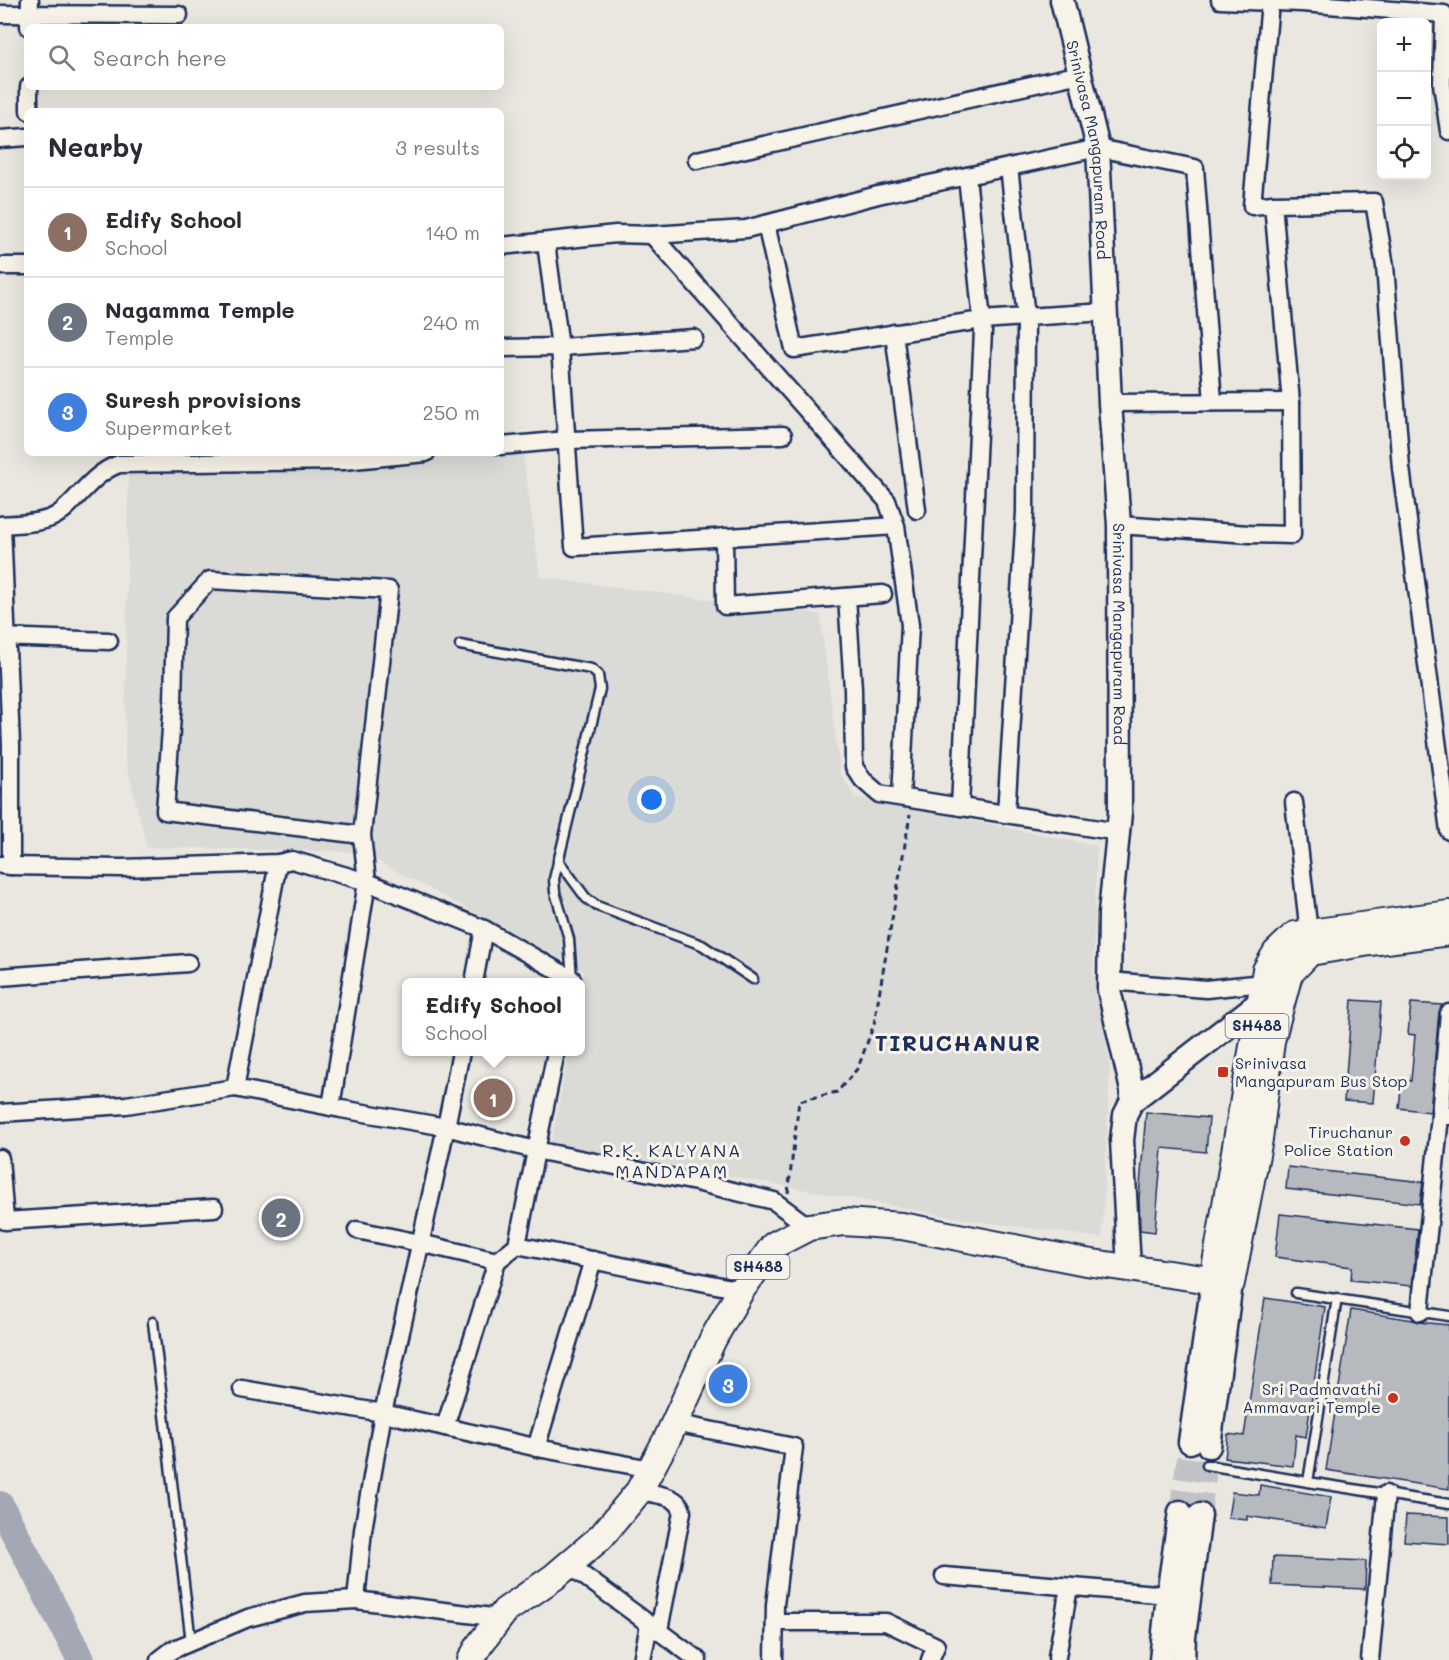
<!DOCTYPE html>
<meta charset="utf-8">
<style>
:root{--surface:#fff;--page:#f2f2f3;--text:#2b2b33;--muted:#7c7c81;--line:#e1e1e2;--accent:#1a73e8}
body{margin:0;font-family:Mali,sans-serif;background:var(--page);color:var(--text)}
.controls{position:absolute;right:18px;top:18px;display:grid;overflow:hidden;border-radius:9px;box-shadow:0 6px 24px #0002}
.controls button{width:54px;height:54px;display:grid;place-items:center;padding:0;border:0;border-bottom:2px solid var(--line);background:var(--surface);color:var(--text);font:30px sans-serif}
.you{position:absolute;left:652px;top:800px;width:21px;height:21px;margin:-15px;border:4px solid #fff;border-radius:50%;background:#1a73e8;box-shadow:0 0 0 9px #1a73e833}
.badge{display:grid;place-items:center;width:39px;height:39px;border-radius:50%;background:var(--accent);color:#fff;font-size:20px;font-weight:700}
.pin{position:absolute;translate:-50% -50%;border:3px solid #fff;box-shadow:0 2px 6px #0006}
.popup{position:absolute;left:402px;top:978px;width:183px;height:78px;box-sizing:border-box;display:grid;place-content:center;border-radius:9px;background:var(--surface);filter:drop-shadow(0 2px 4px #0005);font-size:20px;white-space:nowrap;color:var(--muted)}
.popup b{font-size:22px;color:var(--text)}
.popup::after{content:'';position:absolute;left:50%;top:100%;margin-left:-12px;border:12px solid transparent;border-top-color:var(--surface)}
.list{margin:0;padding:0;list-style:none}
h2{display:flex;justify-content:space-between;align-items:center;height:78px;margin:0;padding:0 24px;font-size:26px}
h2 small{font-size:20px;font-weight:400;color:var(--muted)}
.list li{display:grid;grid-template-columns:39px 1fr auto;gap:18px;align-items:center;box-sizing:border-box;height:90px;padding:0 24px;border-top:2px solid var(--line)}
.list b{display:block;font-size:22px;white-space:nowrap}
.list p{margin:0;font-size:20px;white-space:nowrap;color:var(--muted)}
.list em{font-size:20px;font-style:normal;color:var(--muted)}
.icon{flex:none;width:33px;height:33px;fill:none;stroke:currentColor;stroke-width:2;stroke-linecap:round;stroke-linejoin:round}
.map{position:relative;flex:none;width:1449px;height:1660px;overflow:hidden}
.search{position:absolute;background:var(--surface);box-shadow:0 6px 24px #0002;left:24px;top:24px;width:480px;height:66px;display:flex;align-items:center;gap:15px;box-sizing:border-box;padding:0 21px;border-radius:9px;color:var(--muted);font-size:22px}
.panel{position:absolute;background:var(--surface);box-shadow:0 6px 24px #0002;left:24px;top:108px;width:480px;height:348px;border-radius:9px}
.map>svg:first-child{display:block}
.built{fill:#dadad6}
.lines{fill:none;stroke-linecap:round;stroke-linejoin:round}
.river{stroke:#a3a8b4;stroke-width:28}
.building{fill:#b6babf;stroke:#1b2f5e;stroke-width:1.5}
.secondary-tunnel{stroke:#c1c2c6;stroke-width:22;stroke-dasharray:22 11;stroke-linecap:butt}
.lane-casing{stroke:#1b2f5e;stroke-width:13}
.street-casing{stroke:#1b2f5e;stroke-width:21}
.secondary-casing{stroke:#1b2f5e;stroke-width:27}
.primary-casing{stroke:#1b2f5e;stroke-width:30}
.path{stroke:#1b2f5e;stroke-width:3;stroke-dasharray:6 4.5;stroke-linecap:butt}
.lane{stroke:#f7f3e8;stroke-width:8}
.street{stroke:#f7f3e8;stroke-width:16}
.secondary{stroke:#f7f3e8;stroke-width:22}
.primary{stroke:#f7f3e8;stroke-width:26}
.poi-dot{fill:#c8321e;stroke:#f7f3e8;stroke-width:2}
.labels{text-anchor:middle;stroke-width:6;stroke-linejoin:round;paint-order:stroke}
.shield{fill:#f7f3e8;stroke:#5d6a87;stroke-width:1.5}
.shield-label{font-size:15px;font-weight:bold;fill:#1b2f5e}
.street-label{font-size:16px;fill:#1b2f5e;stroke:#f7f3e8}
.poi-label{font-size:16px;fill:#1b2f5e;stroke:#f7f3e8;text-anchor:end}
.neighbourhood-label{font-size:18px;letter-spacing:1.5px;fill:#1b2f5e;stroke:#f7f3e8}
.district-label{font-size:22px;font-weight:bold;letter-spacing:1.5px;fill:#1b2f5e;stroke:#f7f3e8}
</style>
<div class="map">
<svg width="1449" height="1660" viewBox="0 0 1449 1660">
<rect width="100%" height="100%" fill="#eae7e0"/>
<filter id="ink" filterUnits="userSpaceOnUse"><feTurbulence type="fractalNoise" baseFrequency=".0167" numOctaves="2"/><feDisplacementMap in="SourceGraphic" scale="12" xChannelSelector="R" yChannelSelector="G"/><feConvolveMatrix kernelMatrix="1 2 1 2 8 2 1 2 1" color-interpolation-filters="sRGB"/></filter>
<g filter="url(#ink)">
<!-- built -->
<path class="built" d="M523,453L540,577L820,614L840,773L855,797L1097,846L1093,971L1110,1065L1102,1238L969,1220L551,1143L569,1052H580V992L584,971L361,852L147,847L125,758L128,473Z"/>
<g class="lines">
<!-- river -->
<path class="river" d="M0,1505L81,1660"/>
</g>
<!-- building -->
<g class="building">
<path d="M1352,1000L1381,1002L1373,1103L1344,1101Z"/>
<path d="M1411,1003L1442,1005L1439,1012L1430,1112L1399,1108L1402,1080L1411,1081L1415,1035L1408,1034Z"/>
<path d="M1146,1112L1209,1118L1206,1152L1162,1148L1155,1232L1140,1230L1139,1198Z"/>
<path d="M1288,1167L1423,1182L1420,1204L1286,1189Z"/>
<path d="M1280,1214L1418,1229L1412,1286L1351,1280L1352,1267L1275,1257Z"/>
<path d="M1265,1298L1325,1307L1306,1437L1296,1435L1293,1466L1225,1458L1228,1434L1244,1436Z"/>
<path d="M1351,1310L1413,1320L1418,1322L1449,1325V1489L1326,1470Z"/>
<path d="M1260,1485L1331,1497L1326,1528L1247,1516V1520L1228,1518L1232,1492L1259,1495Z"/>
<path d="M1406,1515L1449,1517V1544L1404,1541Z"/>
<path d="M1273,1557L1366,1561L1365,1589L1272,1585Z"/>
</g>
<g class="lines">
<!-- secondary-tunnel -->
<g class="secondary-tunnel">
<path d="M1180,1512L1190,1442"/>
<path d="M1200,1515L1209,1446"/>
</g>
<!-- lane casing -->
<g class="lane-casing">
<g id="lane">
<path d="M460,645L591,669L598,675L600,689L554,879L555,892L569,939L572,979"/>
<path d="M558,860L586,898L597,906L702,945L753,979"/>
<path d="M1296,1293L1449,1316"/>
<path d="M1337,1298L1308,1482L1449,1504"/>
<path d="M153,1322L191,1642"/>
<path d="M1207,1465L1308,1482"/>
</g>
</g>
<!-- street casing -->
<g class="street-casing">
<g id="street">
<path d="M1220,0L1302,3L1444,14L1442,84L1449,131"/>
<path d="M1270,2L1252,206L1273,204"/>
<path d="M0,14L179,15"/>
<path d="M29,27L30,0"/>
<path d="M29,111V87"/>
<path d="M0,139L27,137"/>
<path d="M697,160L1080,74"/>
<path d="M766,224L794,349L982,320L1026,317L1009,167"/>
<path d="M652,235L887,501L896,526L910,625L901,797"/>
<path d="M546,243L560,347L694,338"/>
<path d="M501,246L616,234L652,235L746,229L878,195L1098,148L1195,168L1213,402"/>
<path d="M0,266H27"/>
<path d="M894,333L917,510"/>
<path d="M501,348L560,347L574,547L896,526"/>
<path d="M1110,403L1291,402"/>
<path d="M501,446L567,440L783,435"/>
<path d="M0,525C15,524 33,524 48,519C72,512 87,475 119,464L343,461L426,453"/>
<path d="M1119,525L1249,534L1292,535L1291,402L1273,204L1374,202L1385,266L1401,468L1449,831"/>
<path d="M724,537L725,606L883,594"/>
<path d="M847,597L853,689L854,767L863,780L879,794L1118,832"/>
<path d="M0,637L109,641"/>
<path d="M1294,802L1309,933"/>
<path d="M960,807L983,331L967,176"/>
<path d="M1006,814L1025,512L1026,317L1106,312"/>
<path d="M1,865L11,866V745L2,525"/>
<path d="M11,866L121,868L278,863L292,860L367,882L484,929L572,979L571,982"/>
<path d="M0,977L188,963"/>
<path d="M1109,981L1206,989L1263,983"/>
<path d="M474,982L484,929"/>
<path d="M556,1052L517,1245L741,1290"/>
<path d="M235,1088L278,863"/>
<path d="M331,1107L367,882L362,835L165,811L173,702L175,618L210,580L389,590L362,835"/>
<path d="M0,1113L126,1105L235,1088L341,1109L446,1127L535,1150L696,1182L774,1201L809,1227"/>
<path d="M1440,1116L1449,1013"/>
<path d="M0,1158L5,1221L214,1208"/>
<path d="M357,1230L420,1243L497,1261L517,1245"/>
<path d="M1420,1312L1440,1116H1449"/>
<path d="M242,1389L383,1413L446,1127L461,1052"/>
<path d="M674,1423L794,1447L775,1605L774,1660"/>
<path d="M445,1427L497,1261"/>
<path d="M536,1448L593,1260"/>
<path d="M639,1491C654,1494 680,1495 682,1512L659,1630"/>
<path d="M569,1565L698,1660"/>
<path d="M944,1576L1168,1595"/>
<path d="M500,1618L356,1600L363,1530L383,1413L543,1449L651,1469"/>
<path d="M775,1622H886L936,1646L930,1660"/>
<path d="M1057,1657L1069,1587"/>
<path d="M159,1660L172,1650L248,1618L305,1603L356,1600"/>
<path d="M642,1660L649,1625"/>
<path d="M1370,1660L1386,1494"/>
</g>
</g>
<!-- secondary casing -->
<g class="secondary-casing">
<g id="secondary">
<path id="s1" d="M1062,0L1098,148L1110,403L1119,525L1120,813L1110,913L1109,990L1132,1090V1101L1125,1115L1122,1140L1129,1268"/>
<path d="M1132,1101L1261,1001"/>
<path d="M1190,1442L1213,1281"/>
<path d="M1209,1446L1231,1283"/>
<path d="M1161,1660L1168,1595L1180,1512"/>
<path d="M1183,1660L1184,1637L1200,1515"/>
</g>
</g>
<!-- primary casing -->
<g class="primary-casing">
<g id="primary">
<path d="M1213,1281L1266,970L1276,953L1295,935L1449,914"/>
<path d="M471,1660L480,1644L505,1611L554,1577L601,1537L639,1491L668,1437L713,1339L741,1290L774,1245L809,1227L844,1222L902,1226L1086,1262L1231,1283L1259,1139L1271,1041L1289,974L1310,952L1370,942L1449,932"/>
</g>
</g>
<!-- path -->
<path class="path" d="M788,1193L799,1101L837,1092L858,1068L874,1024L910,815"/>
<!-- lane -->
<use href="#lane" class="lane"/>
<!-- street -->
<use href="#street" class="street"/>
<!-- secondary -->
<use href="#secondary" class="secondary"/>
<!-- primary -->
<use href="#primary" class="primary"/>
</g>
</g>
<!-- markers -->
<g class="poi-dot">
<rect x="1217" y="1066" width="12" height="12" rx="3"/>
<circle cx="1405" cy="1141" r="6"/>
<circle cx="1393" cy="1398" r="6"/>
</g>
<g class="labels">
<!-- shield labels -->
<g class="shield">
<rect x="1225.5" y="1014" width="63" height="24" rx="4.5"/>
<rect x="726.5" y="1255" width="63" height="24" rx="4.5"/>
</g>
<g class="shield-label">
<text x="1257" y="1031">SH488</text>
<text x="758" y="1272">SH488</text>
</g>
<!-- street labels -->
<g class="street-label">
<text dy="6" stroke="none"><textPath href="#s1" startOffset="153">Srinivasa Mangapuram Road</textPath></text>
<text dy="6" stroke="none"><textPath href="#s1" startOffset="639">Srinivasa Mangapuram Road</textPath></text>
</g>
<!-- poi labels -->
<g class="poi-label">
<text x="1235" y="1069" text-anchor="start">Srinivasa<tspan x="1235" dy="18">Mangapuram Bus Stop</tspan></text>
<text x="1393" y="1138">Tiruchanur<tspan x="1393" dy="18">Police Station</tspan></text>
<text x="1381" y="1395">Sri Padmavathi<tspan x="1381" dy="18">Ammavari Temple</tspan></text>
</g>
<!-- neighbourhood labels -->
<g class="neighbourhood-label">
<text x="672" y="1157">R.K. KALYANA<tspan x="672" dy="21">MANDAPAM</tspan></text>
</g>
<!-- district labels -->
<g class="district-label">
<text x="958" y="1051">TIRUCHANUR</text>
</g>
</g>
</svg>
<div class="controls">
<button>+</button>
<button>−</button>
<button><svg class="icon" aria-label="locate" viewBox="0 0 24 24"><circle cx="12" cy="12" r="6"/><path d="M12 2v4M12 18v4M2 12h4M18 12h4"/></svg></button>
</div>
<div class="you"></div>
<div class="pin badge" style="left:493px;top:1098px;background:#8d6e63">1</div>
<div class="popup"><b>Edify School</b>School</div>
<div class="pin badge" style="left:281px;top:1218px;background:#6b7280">2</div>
<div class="pin badge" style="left:728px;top:1384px;background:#3f7fe0">3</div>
<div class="search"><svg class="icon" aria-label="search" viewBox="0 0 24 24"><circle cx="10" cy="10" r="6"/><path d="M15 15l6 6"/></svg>Search here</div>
<section class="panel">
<h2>Nearby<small>3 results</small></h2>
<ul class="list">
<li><span class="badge" style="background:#8d6e63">1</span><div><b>Edify School</b><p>School</p></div><em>140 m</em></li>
<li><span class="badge" style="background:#6b7280">2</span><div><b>Nagamma Temple</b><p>Temple</p></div><em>240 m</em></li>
<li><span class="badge" style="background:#3f7fe0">3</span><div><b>Suresh provisions</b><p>Supermarket</p></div><em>250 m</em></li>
</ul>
</section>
</div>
